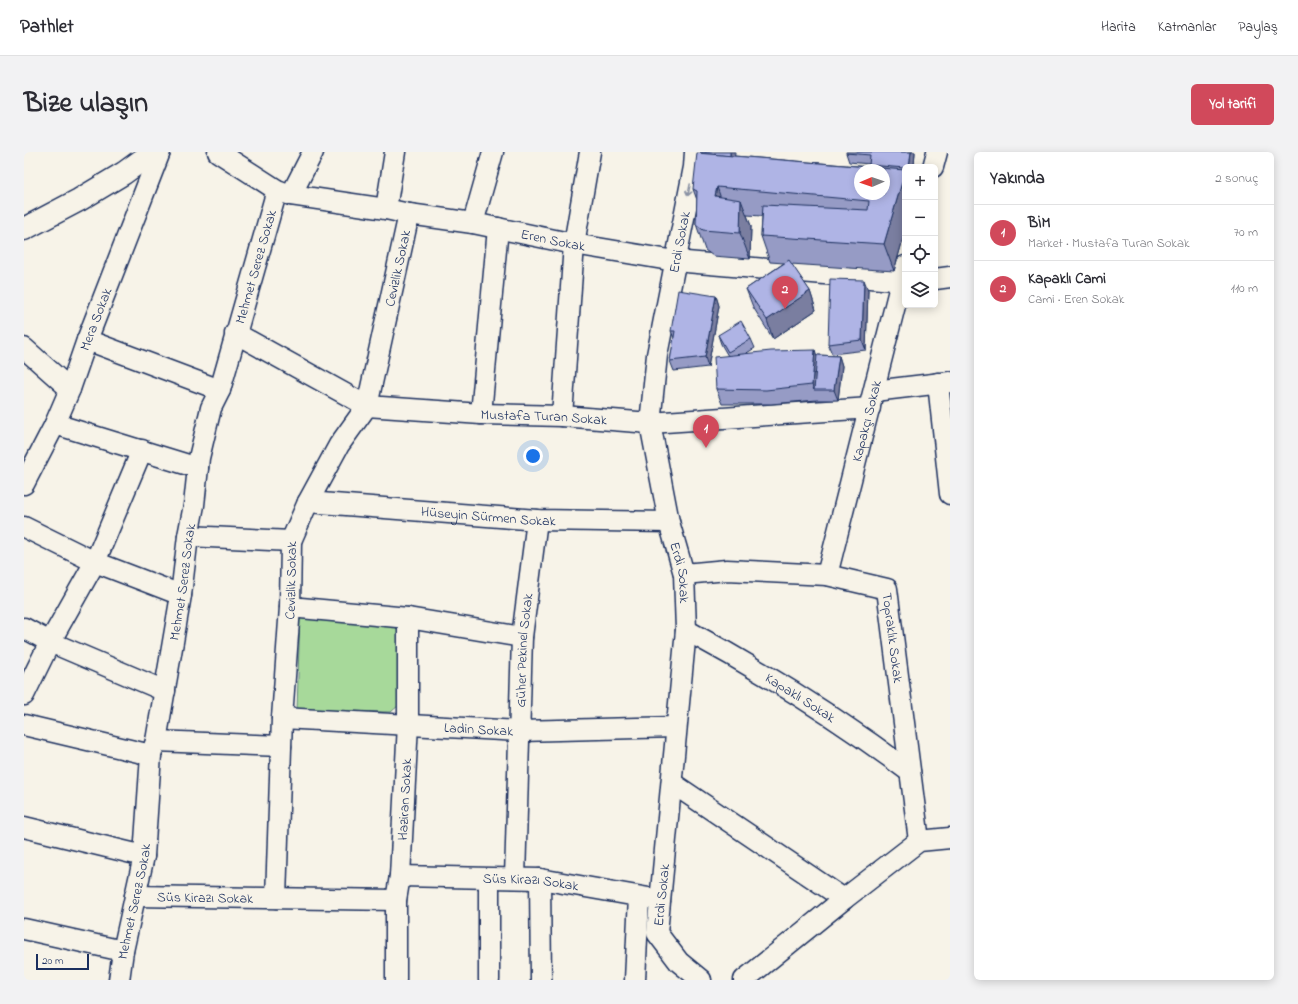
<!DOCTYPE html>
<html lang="tr">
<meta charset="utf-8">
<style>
:root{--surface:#fff;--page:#f2f2f3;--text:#2b2b33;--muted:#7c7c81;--line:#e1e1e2;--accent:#d1495b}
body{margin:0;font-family:"Indie Flower",sans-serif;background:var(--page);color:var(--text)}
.controls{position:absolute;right:12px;top:12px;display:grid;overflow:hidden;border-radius:6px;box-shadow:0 2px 10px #0003}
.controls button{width:36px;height:36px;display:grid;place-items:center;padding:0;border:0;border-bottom:1px solid var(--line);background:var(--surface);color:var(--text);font:20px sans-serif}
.compass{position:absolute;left:830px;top:12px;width:36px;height:36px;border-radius:50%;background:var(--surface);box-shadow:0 2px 10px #0003;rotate:268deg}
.scale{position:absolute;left:12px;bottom:10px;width:53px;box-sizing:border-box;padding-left:4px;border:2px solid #1b2f5e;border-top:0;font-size:11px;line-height:14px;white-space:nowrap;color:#1b2f5e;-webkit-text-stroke:3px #f7f3e8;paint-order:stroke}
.you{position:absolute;left:509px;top:304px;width:14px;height:14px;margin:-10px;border:3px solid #fff;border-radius:50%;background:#1a73e8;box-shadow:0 0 0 6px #1a73e833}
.badge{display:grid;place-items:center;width:26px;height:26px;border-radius:50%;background:var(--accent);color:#fff;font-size:13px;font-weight:700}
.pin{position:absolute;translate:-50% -33px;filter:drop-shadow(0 1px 2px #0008)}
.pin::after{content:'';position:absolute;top:21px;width:14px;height:12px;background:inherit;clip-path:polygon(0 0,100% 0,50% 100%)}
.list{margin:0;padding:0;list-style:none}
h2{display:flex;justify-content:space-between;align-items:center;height:52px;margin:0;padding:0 16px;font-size:17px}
h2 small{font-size:13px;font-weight:400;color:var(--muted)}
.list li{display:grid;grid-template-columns:26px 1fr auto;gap:12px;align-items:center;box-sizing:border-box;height:56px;padding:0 16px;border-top:1px solid var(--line)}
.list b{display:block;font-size:15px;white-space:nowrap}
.list p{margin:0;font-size:13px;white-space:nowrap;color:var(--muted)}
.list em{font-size:13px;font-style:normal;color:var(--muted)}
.icon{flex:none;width:22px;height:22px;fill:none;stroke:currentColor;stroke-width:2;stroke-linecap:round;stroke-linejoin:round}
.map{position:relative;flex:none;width:926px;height:828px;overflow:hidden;border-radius:6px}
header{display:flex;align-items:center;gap:24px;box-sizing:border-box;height:56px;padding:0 20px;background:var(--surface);border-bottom:1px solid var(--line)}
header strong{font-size:19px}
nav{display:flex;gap:22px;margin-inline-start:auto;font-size:14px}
.intro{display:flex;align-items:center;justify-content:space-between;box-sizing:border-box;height:96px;padding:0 24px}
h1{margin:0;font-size:28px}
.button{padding:10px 18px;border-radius:6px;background:var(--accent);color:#fff;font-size:14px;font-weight:700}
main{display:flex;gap:24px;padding:0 24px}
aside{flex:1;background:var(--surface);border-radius:6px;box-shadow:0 2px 10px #0003}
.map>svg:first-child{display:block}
.green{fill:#a7d99a;stroke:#61847c}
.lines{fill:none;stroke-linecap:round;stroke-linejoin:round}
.street-casing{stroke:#1b2f5e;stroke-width:23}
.secondary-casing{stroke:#1b2f5e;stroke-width:25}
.street{stroke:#f7f3e8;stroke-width:20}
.secondary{stroke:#f7f3e8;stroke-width:22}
.wall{fill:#969bc5;stroke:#1b2f5e}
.shaded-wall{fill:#7a7ea0;stroke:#1b2f5e}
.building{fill:#afb4e5;stroke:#1b2f5e;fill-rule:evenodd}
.oneway{stroke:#8991a3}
.labels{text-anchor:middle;stroke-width:3;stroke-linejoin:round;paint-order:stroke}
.street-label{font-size:14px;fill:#1b2f5e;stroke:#f7f3e8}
</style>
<header>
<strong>Pathlet</strong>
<nav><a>Harita</a><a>Katmanlar</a><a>Paylaş</a></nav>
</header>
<div class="intro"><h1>Bize ulaşın</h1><a class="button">Yol tarifi</a></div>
<main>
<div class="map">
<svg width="926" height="828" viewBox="0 0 926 828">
<rect width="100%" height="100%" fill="#f7f3e8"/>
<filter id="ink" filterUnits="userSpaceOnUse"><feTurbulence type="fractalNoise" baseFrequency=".025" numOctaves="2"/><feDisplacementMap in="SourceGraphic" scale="8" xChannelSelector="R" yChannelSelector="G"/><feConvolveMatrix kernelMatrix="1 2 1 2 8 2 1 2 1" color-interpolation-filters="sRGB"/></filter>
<g filter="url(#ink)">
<!-- green -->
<path class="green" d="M276,462L375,476V553L367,560L273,558Z"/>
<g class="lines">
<!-- street casing -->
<g class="street-casing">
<g id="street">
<path id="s1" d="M194,0L253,38L267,43L362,57L385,62L449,71L550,92L651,109L881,129"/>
<path id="s2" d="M671,0L670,15L633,203L626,271L645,370L660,422L662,478L633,781L655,810L677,828"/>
<path d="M909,15L913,0"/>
<path d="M267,43L289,0"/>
<path d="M362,57L371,0"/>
<path d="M449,71L469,0"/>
<path d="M911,127L926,125"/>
<path id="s3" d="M211,181L343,254L457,262L538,264L626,271L846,256"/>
<path d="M63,188L196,238"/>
<path d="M0,196L46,237"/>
<path d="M914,231L926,342"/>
<path d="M850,239L926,230"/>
<path d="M457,262L474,76"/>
<path d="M538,264L550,92L566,0"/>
<path d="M31,272L174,316"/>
<path id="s4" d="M0,332L31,272L46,237L63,188L136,0"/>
<path id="s5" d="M284,350L513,368L645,370"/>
<path d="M0,375L71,410L157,443"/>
<path d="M164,384L267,389"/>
<path id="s6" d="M660,422L703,418L803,423L863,437L895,689"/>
<path id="s7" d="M803,423L881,114"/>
<path d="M266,455L384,466L498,485"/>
<path d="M0,476L26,490L141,539"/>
<path id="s8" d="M662,478C740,520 815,567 886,620"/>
<path d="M0,543L26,490L71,410L118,298"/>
<path id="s9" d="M258,566L496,579L652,575"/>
<path d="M0,573L127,603"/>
<path d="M132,589L257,594"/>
<path d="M648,631L820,747"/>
<path d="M0,675L120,704"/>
<path id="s10" d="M376,724L516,727L636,748"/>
<path id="s11" d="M491,726L498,485L513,368"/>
<path d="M516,727L517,828"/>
<path id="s12" d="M111,744L372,748"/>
<path id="s13" d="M252,746L258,566L266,455L267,389L284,350L315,293L343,254L385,62"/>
<path d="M0,777L99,799"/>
<path id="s14" d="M95,828L99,799L120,704L127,603L132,589L157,443L164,384L170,353L175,306L187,256L196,238L253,38"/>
<path id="s15" d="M372,828V748L376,724L384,572V466"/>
<path d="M465,828V727"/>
<path d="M611,828L615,745"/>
<path d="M720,828L820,747L895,689L926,686"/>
</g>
</g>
<!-- secondary casing -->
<g class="secondary-casing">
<path id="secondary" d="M0,77L55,48L100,21L129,0"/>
</g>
<!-- street -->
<use href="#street" class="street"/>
<!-- secondary -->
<use href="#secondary" class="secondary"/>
</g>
<!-- wall -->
<g class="wall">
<path d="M891,0L890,15H881V80L870,119L767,112L786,139L792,158L749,187L729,155L722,137L760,111L746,110L737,84L738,64L723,63L727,74L726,107L689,104L681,98L672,72L673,48L669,37L710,4L846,15L845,12L825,10L822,1Z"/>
<path d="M844,138L842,198L808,202L804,192Z"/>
<path d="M692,144L695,154L684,215L650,219L646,209L650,186L647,179Z"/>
<path d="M694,183L727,187L731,196L721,202L793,203L815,204L818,214L814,248H793L747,252H698L692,237L704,204L697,192Z"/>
</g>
<!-- shaded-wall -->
<g class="shaded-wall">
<path d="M706,0H711L710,15L706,5Z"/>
<path d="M887,0H891L890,15H885Z"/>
<path d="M881,20V80L870,119L860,92Z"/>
<path d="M693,35L702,61L691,44Z"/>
<path d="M717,48L727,74L726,107L716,81Z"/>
<path d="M840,128L844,138L842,198L838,188Z"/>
<path d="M786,139L792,158L749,187L743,168Z"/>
<path d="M692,144L695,154L684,215L681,205Z"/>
<path d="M791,198L796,213L790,238L788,233Z"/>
<path d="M815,204L818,214L814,248L810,238Z"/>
</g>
<!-- building -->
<g class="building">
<path d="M677,0H706V4L676,1Z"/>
<path d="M822,0H887L885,15H881V16L845,13L846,3L822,1Z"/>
<path d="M673,1L881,18V20L860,92L737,84L739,53L844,58L845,49L693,35L691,44L717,48L716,81L679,78L672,72L673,39L669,37ZM836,18H860V42H836Z"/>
<path d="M765,108L786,139L743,168L722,137Z"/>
<path d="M806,127L840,128L838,188L804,192Z"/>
<path d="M654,138L692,144L681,205L646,209L651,179H647Z"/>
<path d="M717,169L727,187L704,200L694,183Z"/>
<path d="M791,198L788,233L742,238L692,237L690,205L747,199Z"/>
<path d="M793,203L815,204L810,238H790Z"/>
</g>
<!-- one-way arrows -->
<defs><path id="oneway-shaft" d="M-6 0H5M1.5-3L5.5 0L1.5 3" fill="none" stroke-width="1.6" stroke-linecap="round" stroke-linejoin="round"/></defs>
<use class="oneway" href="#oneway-shaft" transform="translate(665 38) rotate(101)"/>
</g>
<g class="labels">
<!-- street labels -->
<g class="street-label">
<text dy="5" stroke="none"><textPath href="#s1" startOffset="351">Eren Sokak</textPath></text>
<text transform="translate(655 90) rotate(-79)" y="5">Erdi Sokak</text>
<text dy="5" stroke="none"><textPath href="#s14" startOffset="729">Mehmet Serez Sokak</textPath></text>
<text dy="5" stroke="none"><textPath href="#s13" startOffset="654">Cevizlik Sokak</textPath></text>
<text dy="5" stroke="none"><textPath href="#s4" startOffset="180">Mera Sokak</textPath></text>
<text dy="5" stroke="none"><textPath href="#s3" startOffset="328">Mustafa Turan Sokak</textPath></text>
<text dy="5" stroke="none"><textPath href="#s7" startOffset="159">Kapakçı Sokak</textPath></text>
<text dy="5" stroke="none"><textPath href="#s5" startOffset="181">Hüseyin Sürmen Sokak</textPath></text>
<text dy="5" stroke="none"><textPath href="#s2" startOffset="428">Erdi Sokak</textPath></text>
<text dy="5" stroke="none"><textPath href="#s13" startOffset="318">Cevizlik Sokak</textPath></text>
<text dy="5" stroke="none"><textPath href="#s14" startOffset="404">Mehmet Serez Sokak</textPath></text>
<text dy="5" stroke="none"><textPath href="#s6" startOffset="254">Topraklık Sokak</textPath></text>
<text dy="5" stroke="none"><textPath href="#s11" startOffset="228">Güher Pekinel Sokak</textPath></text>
<text dy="5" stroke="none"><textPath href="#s8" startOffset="133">Kapaklı Sokak</textPath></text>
<text dy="5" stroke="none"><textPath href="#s9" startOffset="197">Ladin Sokak</textPath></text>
<text dy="5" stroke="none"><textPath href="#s15" startOffset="181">Haziran Sokak</textPath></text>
<text dy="5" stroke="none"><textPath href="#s10" startOffset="131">Süs Kirazı Sokak</textPath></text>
<text transform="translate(637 743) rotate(-84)" y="5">Erdi Sokak</text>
<text dy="5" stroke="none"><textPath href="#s12" startOffset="70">Süs Kirazı Sokak</textPath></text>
<text dy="5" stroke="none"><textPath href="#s14" startOffset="80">Mehmet Serez Sokak</textPath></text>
</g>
</g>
</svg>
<div class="controls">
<button>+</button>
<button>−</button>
<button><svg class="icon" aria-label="locate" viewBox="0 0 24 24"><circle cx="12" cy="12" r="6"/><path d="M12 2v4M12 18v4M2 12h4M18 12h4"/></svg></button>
<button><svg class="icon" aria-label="layers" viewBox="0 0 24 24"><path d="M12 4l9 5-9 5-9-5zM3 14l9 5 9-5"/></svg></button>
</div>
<svg class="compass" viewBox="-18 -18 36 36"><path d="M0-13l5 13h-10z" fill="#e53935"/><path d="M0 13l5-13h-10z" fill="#7c7c81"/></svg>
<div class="scale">20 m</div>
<div class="you"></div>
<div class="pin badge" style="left:682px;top:296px">1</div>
<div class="pin badge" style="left:761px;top:157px">2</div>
</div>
<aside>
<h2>Yakında<small>2 sonuç</small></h2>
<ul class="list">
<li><span class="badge">1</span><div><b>BİM</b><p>Market · Mustafa Turan Sokak</p></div><em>70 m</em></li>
<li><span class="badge">2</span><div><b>Kapaklı Cami</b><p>Cami · Eren Sokak</p></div><em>110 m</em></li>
</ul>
</aside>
</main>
